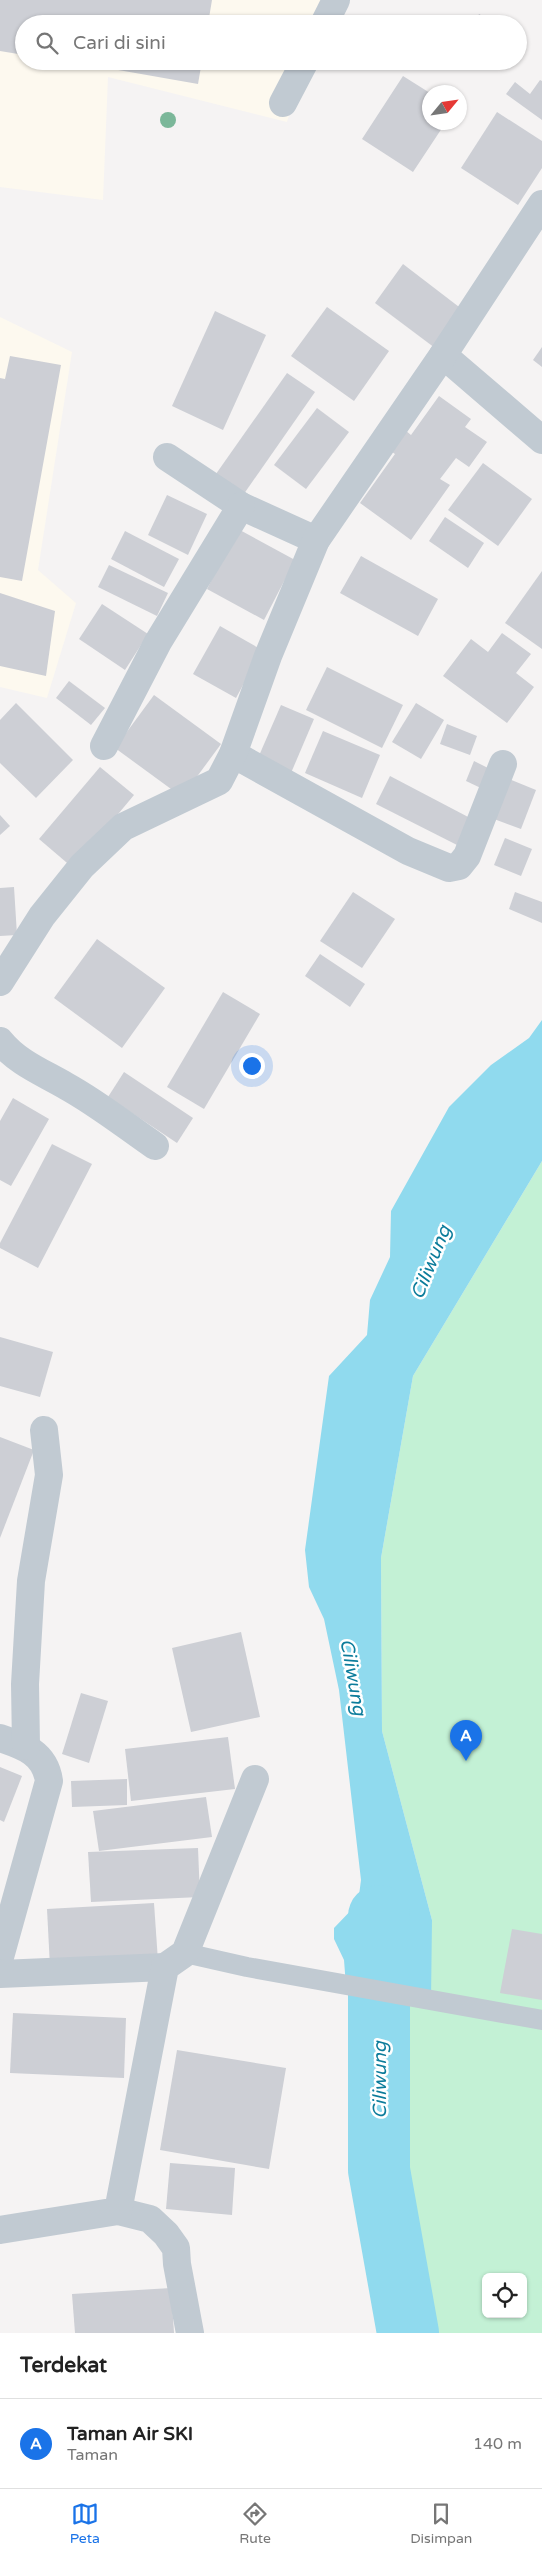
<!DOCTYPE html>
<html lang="id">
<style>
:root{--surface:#fff;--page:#f2f2f2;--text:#222;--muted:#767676;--line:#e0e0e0;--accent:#1a73e8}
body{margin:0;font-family:"Varela Round",sans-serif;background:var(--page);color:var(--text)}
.controls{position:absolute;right:15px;bottom:15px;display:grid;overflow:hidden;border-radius:8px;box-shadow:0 1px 4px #0004}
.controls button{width:45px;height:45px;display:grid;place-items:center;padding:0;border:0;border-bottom:1px solid var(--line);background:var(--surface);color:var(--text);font:25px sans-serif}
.compass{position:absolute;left:422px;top:85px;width:45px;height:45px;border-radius:50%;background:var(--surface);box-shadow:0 1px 4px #0004;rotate:61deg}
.you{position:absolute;left:251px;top:1065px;width:18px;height:18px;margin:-12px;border:4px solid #fff;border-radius:50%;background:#1a73e8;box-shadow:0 0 0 8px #1a73e833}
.badge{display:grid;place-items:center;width:32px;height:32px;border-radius:50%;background:var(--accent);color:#fff;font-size:16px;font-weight:700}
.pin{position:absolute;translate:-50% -41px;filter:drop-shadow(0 1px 2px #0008)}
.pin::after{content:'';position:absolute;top:26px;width:18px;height:15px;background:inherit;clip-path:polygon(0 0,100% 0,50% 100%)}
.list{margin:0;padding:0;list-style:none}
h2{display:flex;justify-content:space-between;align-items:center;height:65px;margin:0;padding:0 20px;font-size:21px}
h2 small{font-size:16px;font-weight:400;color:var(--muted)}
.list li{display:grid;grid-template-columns:32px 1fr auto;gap:15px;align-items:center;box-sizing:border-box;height:90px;padding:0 20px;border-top:1px solid var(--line)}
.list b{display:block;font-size:19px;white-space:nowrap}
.list p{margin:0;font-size:16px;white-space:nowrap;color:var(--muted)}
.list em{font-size:16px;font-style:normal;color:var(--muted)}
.icon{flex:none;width:28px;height:28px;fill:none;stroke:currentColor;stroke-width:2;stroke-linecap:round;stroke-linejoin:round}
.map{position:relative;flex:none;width:542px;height:2333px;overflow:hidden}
.search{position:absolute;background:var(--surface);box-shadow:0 1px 4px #0004;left:15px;right:15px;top:15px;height:55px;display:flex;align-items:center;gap:12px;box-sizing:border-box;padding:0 18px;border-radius:28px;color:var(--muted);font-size:19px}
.sheet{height:155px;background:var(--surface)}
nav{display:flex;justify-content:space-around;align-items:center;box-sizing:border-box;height:70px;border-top:1px solid var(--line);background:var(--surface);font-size:14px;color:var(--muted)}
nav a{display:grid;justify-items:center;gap:2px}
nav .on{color:var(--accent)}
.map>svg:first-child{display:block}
.commercial{fill:#fdf9ef}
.green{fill:#c3f1d5;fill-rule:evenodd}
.water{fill:#90daee}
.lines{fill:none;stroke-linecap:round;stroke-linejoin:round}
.river{stroke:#90daee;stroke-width:62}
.building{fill:#cdcfd5}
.service{stroke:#c1cad2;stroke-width:20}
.minor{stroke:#c1cad2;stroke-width:28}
.tree{fill:#7bb799}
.labels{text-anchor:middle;stroke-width:5;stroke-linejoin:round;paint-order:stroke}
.water-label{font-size:19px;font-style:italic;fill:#0c7c9b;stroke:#fff}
</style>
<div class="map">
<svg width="542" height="2333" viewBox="0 0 542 2333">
<rect width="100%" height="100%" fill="#f5f3f3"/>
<!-- commercial -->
<g class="commercial">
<path d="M0,0H322L316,24H24V61H305L287,122L108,77L103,200L0,187Z"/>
<path d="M0,317L72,352L38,570L76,603L47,698L0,687Z"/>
</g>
<!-- green -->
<path class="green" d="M542,1161V2333H408L379,2162V1990L432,1920L382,1731L381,1558L413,1376ZM486,2277H523V2314H486Z"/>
<!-- water -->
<path class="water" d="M542,1020V1161L413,1376L381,1558L382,1731L432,1920L431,2000L346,1986L344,1960L334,1939V1928L358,1903L361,1880L339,1690L324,1619L309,1587L305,1550L329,1376L367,1335L370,1300L390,1257L391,1211L449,1107L491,1065L529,1038Z"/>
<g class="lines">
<!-- river -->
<path class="river" d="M379,1916V2170L408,2333"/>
</g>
<!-- building -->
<g class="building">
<path d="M0,0H212L208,24H24V55L0,51Z"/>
<path d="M479,14L498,24H474Z"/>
<path d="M67,61H202L198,84Z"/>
<path d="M403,76L430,93V122H446L413,172L362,139Z"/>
<path d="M540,80L542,81V120L506,94L515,82L530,94Z"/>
<path d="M497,112L542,141V168L518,205L461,168Z"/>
<path d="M403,264L463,310L435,348L375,303Z"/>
<path d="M327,307L389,351L354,401L291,356Z"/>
<path d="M215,311L266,335L223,430L172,406Z"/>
<path d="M542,347V367L533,360Z"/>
<path d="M10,356L61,365L22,581L0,577V378L5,379Z"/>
<path d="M287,373L315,392L239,501L211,481Z"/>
<path d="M439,396L471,419L465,427L487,442L469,467L456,458L440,479L450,485L411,540L360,503L395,454L385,447L400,426L411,435Z"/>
<path d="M317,408L349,432L306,489L274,465Z"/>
<path d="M483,463L532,499L498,546L448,510Z"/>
<path d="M167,495L207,514L188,555L148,535Z"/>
<path d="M445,517L484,543L468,568L429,541Z"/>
<path d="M238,529L295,560L264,620L207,589Z"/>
<path d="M125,531L179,559L164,587L111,559Z"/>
<path d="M361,556L438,599L418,636L340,593Z"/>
<path d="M109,565L168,593L157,616L98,587Z"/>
<path d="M542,571V649L505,623Z"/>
<path d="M0,593L55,611L46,676L0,666Z"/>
<path d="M102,604L148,634L125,670L79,639Z"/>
<path d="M220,626L262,650L236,698L193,674Z"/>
<path d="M502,633L531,654L516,673L534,687L507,723L443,676L471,639L488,652Z"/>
<path d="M327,667L403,705L382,748L306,710Z"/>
<path d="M69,681L105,708L91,725L56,698Z"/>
<path d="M154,695L221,744L182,797L115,748Z"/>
<path d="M16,703L73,760L36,798L0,763V720Z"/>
<path d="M416,703L444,720L421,759L392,742Z"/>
<path d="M281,705L314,719L291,773L258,758Z"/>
<path d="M447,724L477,736L470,755L440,744Z"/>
<path d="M323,731L380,755L362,798L305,773Z"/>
<path d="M474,761L492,770L485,790L466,781Z"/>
<path d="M100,767L134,795L73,868L39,839Z"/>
<path d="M390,776L472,819L459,846L376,804Z"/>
<path d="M509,779L536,790L521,829L494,819Z"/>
<path d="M0,815L10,826L0,835Z"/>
<path d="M505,838L532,849L521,876L494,865Z"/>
<path d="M14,887L17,935L0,936V888Z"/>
<path d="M353,892L395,919L362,968L320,941Z"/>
<path d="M515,892L542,902V923L509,909Z"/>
<path d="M97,939L165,988L122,1048L54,998Z"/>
<path d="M320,954L365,984L350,1007L305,976Z"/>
<path d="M223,992L260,1014L204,1109L167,1087Z"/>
<path d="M124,1072L193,1118L177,1143L108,1097Z"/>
<path d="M13,1098L49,1119L11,1186L0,1180V1121Z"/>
<path d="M52,1144L92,1164L38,1268L0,1248V1243Z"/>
<path d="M0,1337L53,1352L40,1397L0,1386Z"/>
<path d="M0,1437L34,1450L0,1538Z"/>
<path d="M241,1632L260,1717L191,1732L172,1648Z"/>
<path d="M81,1693L108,1701L89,1763L62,1754Z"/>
<path d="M228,1737L235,1789L131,1801L125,1749Z"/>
<path d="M0,1767L22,1776L4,1822L0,1820Z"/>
<path d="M127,1779V1805L72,1807L71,1781Z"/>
<path d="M206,1797L212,1837L99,1851L93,1811Z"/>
<path d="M198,1848L200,1897L91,1902L88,1852Z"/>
<path d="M154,1903L158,1961L50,1967L47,1909Z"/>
<path d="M512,1929L542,1934V2000L500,1993Z"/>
<path d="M13,2013L126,2018L124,2078L10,2073Z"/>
<path d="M177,2050L286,2068L269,2169L160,2150Z"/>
<path d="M170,2163L235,2168L232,2215L166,2209Z"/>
<path d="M171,2288L174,2333H75L72,2294Z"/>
</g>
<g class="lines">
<!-- service -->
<path class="service" d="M185,1953L247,1967L542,2020"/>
<!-- minor -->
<g class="minor">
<path d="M324,24L336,0"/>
<path d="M283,103L305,61"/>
<path d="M443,355L542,440"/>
<path d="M167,457L241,506L316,540"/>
<path d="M104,746L158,642L241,506"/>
<path d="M233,754L408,851L449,868L459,866L467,856L503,764"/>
<path d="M0,982L42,916L82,866L123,827L219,781L233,754L268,656L316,540L443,355L542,204"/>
<path d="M0,1041C18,1063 42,1072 66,1086C97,1103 126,1126 155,1146"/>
<path d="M0,1738C24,1746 45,1753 49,1781L0,1957"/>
<path d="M26,1746L25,1684L31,1581L49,1475L44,1430"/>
<path d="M0,1974L165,1967"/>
<path d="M118,2211L150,2219L166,2234L176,2248L177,2264L190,2333"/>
<path d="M0,2230L118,2211L165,1967L185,1953L255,1779"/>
</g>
</g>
<!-- trees -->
<circle class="tree" cx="168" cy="120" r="8"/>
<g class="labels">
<!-- water labels -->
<g class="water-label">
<text transform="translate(430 1262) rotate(-68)" y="7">Ciliwung</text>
<text transform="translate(354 1677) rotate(80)" y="7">Ciliwung</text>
<text transform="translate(379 2080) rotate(-90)" y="7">Ciliwung</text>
</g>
</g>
</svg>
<div class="controls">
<button><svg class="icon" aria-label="locate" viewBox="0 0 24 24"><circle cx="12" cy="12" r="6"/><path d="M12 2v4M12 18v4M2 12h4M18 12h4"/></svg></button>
</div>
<svg class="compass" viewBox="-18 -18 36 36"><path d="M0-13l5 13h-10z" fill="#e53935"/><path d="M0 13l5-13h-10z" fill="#767676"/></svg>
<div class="you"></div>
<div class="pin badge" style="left:466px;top:1761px">A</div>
<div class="search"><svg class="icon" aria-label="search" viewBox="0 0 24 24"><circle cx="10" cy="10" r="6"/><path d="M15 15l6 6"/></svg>Cari di sini</div>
</div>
<section class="sheet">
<h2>Terdekat<small></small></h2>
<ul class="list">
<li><span class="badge">A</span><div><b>Taman Air SKI</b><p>Taman</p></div><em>140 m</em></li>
</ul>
</section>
<nav>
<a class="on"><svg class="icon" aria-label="map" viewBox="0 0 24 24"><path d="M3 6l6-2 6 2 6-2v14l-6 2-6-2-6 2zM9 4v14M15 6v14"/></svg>Peta</a>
<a><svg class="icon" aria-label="directions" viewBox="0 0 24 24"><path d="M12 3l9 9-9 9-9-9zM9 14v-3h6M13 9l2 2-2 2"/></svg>Rute</a>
<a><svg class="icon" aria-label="saved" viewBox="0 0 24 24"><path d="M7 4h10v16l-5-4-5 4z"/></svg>Disimpan</a>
</nav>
